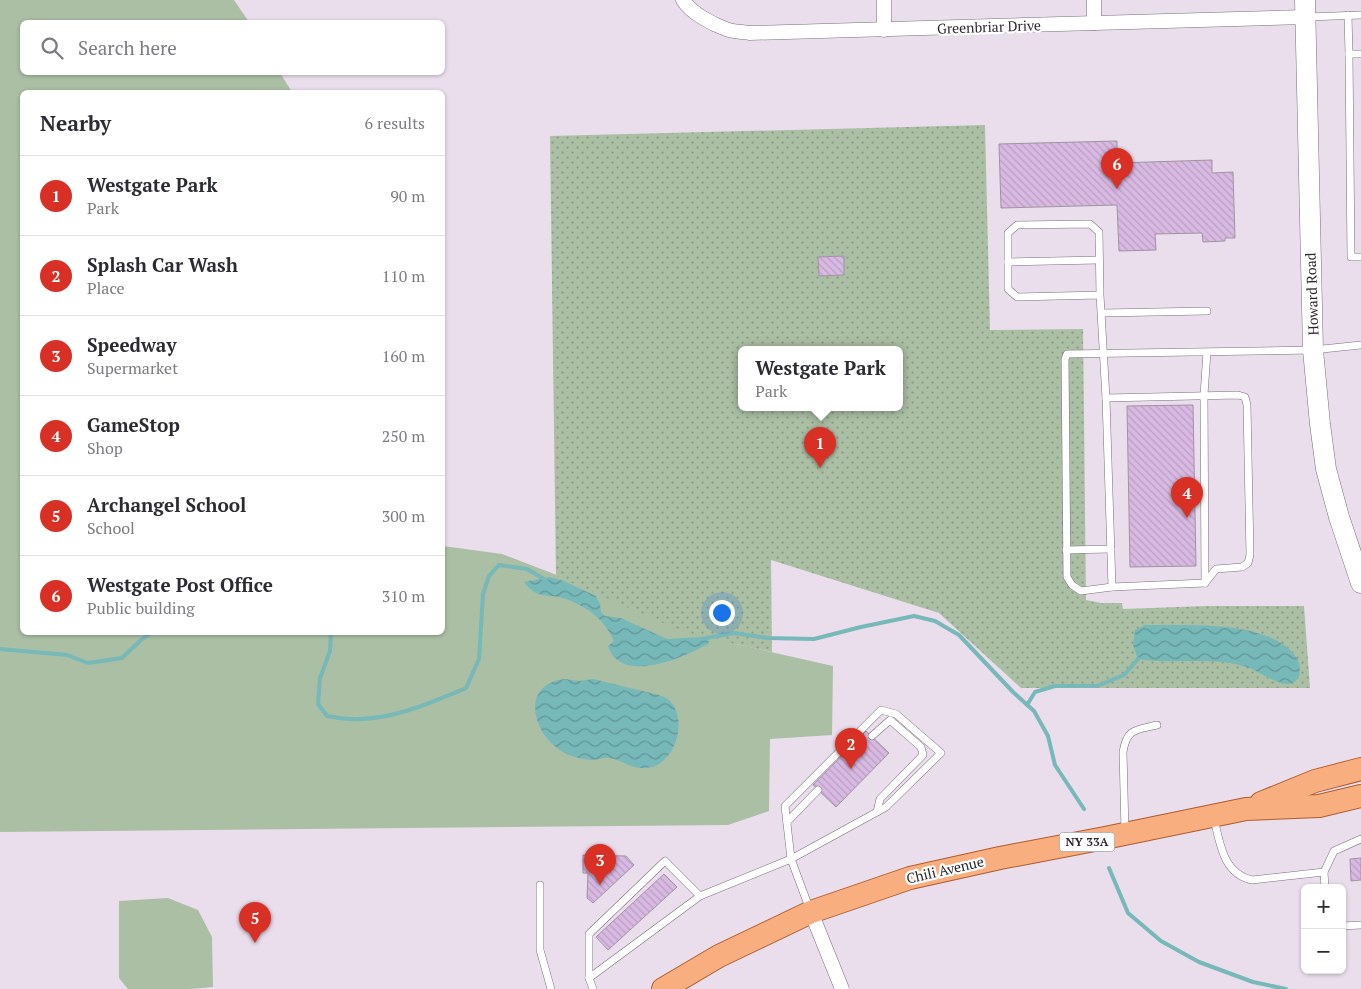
<!DOCTYPE html>
<meta charset="utf-8">
<style>
:root{--surface:#fff;--page:#f2f2f3;--text:#2b2b33;--muted:#7c7c81;--line:#e1e1e2;--accent:#d93025}
body{margin:0;font-family:"PT Serif",serif;background:var(--page);color:var(--text)}
.controls{position:absolute;right:15px;bottom:15px;display:grid;overflow:hidden;border-radius:8px;box-shadow:0 1px 4px #0004}
.controls button{width:45px;height:45px;display:grid;place-items:center;padding:0;border:0;border-bottom:1px solid var(--line);background:var(--surface);color:var(--text);font:25px sans-serif}
.you{position:absolute;left:721px;top:612px;width:18px;height:18px;margin:-12px;border:4px solid #fff;border-radius:50%;background:#1a73e8;box-shadow:0 0 0 8px #1a73e833}
.badge{display:grid;place-items:center;width:32px;height:32px;border-radius:50%;background:var(--accent);color:#fff;font-size:16px;font-weight:700}
.pin{position:absolute;translate:-50% -41px;filter:drop-shadow(0 1px 2px #0008)}
.pin::after{content:'';position:absolute;top:26px;width:18px;height:15px;background:inherit;clip-path:polygon(0 0,100% 0,50% 100%)}
.popup{position:absolute;left:738px;top:346px;width:165px;height:65px;box-sizing:border-box;display:grid;place-content:center;border-radius:8px;background:var(--surface);filter:drop-shadow(0 1px 4px #0005);font-size:16px;white-space:nowrap;color:var(--muted)}
.popup b{font-size:19px;color:var(--text)}
.popup::after{content:'';position:absolute;left:50%;top:100%;margin-left:-10px;border:10px solid transparent;border-top-color:var(--surface)}
.list{margin:0;padding:0;list-style:none}
h2{display:flex;justify-content:space-between;align-items:center;height:65px;margin:0;padding:0 20px;font-size:21px}
h2 small{font-size:16px;font-weight:400;color:var(--muted)}
.list li{display:grid;grid-template-columns:32px 1fr auto;gap:15px;align-items:center;box-sizing:border-box;height:80px;padding:0 20px;border-top:1px solid var(--line)}
.list b{display:block;font-size:19px;white-space:nowrap}
.list p{margin:0;font-size:16px;white-space:nowrap;color:var(--muted)}
.list em{font-size:16px;font-style:normal;color:var(--muted)}
.icon{flex:none;width:28px;height:28px;fill:none;stroke:currentColor;stroke-width:2;stroke-linecap:round;stroke-linejoin:round}
.map{position:relative;flex:none;width:1361px;height:989px;overflow:hidden}
.search{position:absolute;background:var(--surface);box-shadow:0 1px 4px #0004;left:20px;top:20px;width:425px;height:55px;display:flex;align-items:center;gap:12px;box-sizing:border-box;padding:0 18px;border-radius:8px;color:var(--muted);font-size:19px}
.panel{position:absolute;background:var(--surface);box-shadow:0 1px 4px #0004;left:20px;top:90px;width:425px;height:545px;border-radius:8px}
.map>svg:first-child{display:block}
.grass{fill:#abbfa4}
.park{fill:url(#park-dots);fill-rule:evenodd}
.water{fill:url(#water-waves)}
.lines{fill:none;stroke-linecap:round;stroke-linejoin:round}
.stream{stroke:#77b8b9;stroke-width:4}
.building{fill:url(#building-back-hatch);stroke:#9f94a2}
.lane-casing{stroke:#796e7c;stroke-width:8}
.street-casing{stroke:#796e7c;stroke-width:15}
.secondary-casing{stroke:#796e7c;stroke-width:21}
.primary-casing{stroke:#af5c2b;stroke-width:24}
.lane{stroke:#fff;stroke-width:7}
.street{stroke:#fff;stroke-width:14}
.secondary{stroke:#fff;stroke-width:20}
.primary{stroke:#f9ae7f;stroke-width:22}
.labels{text-anchor:middle;stroke-width:4.5;stroke-linejoin:round;paint-order:stroke}
.shield{fill:#fff;stroke:#6b686c;stroke-width:1}
.shield-label{font-size:12px;font-weight:bold;fill:#2c272d}
.street-label{font-size:14px;fill:#2c272d;stroke:#fff}
</style>
<div class="map">
<svg width="1361" height="989" viewBox="0 0 1361 989">
<defs>
<pattern id="park-dots" width="8" height="8" patternUnits="userSpaceOnUse" patternTransform="scale(1.25)"><rect width="8" height="8" fill="#abbfa4"/><path d="M2 2h.1M6 6h.1" fill="none" stroke="#8b9b86" stroke-width="1.8" stroke-linecap="round"/></pattern>
<pattern id="water-waves" width="16" height="10" patternUnits="userSpaceOnUse" patternTransform="scale(1.25)"><rect width="16" height="10" fill="#77b8b9"/><path d="M0 5q4-4 8 0t8 0" fill="none" stroke="#629697"/></pattern>
<pattern id="building-back-hatch" width="6" height="6" patternUnits="userSpaceOnUse" patternTransform="scale(1.25)"><rect width="6" height="6" fill="#d8b9e2"/><path d="M-1 5l2 2M0 0l6 6M5-1l2 2" fill="none" stroke="#ba9fc2"/></pattern>
</defs>
<rect width="100%" height="100%" fill="#eadeed"/>
<!-- grass -->
<g class="grass">
<path d="M0,0H234L249,22H22V72L280,73L292,92H22V632H442L443,546L502,554L736,644L833,666L832,735L770,739L769,811L728,825L0,832Z"/>
<path d="M168,898L198,910L212,937L213,987L190,989H128L119,978V901Z"/>
</g>
<!-- park -->
<path class="park" d="M985,125L990,330L1083,329L1086,600L1101,603H1122L1123,609L1207,606H1304L1310,688H1021L939,613L771,560L772,652L686,633L556,576L550,136ZM741,349H899V407H741Z"/>
<!-- water -->
<g class="water">
<path d="M550,577L564,581L596,596L600,604L601,612L605,616L621,618L667,639L701,637L709,641L708,644C684,657 621,686 608,646L614,641C605,620 588,607 566,599C548,593 537,600 524,582Z"/>
<path d="M1145,625C1187,626 1269,619 1296,657C1300,662 1301,672 1298,678C1288,695 1259,670 1247,667C1211,656 1174,665 1138,659L1133,645L1135,630Z"/>
<path d="M565,679L579,681L593,679L659,695C662,696 667,698 669,700C690,720 674,768 645,768C630,769 621,759 609,758C604,757 599,760 594,760C583,760 574,757 565,753C532,736 519,684 565,679Z"/>
</g>
<g class="lines">
<!-- stream -->
<g class="stream">
<path d="M331,632L330,651L320,678L318,704L327,716C334,717 342,719 350,719C390,721 430,703 466,688L479,659L483,594L489,576L499,565L527,569L546,580"/>
<path d="M701,639L734,633L768,638L814,639L861,627L914,616L935,621L959,635L1013,692L1034,711L1048,736L1055,765L1084,809"/>
<path d="M0,649L67,655L88,663L122,658L141,640L152,632"/>
<path d="M1027,705L1035,692L1055,686H1097L1124,675L1138,659"/>
<path d="M1109,868L1128,913L1161,941L1199,962L1253,982L1286,989"/>
</g>
</g>
<!-- building -->
<g class="building">
<path d="M1117,141V163L1212,160V173L1233,172L1235,238H1225V241L1203,242L1202,233L1155,234L1156,250L1119,251L1117,205L1001,208L999,144Z"/>
<path d="M844,256V275L819,276L818,257Z"/>
<path d="M1193,405L1196,566L1130,567L1127,406Z"/>
<path d="M866,731L889,753L836,807L813,785Z"/>
<path d="M583,855L626,856L634,865L593,903L587,898L588,873H583Z"/>
<path d="M1361,858V880L1351,881L1350,859Z"/>
<path d="M664,874L677,887L608,950L596,937Z"/>
</g>
<g class="lines">
<!-- lane casing -->
<g class="lane-casing">
<g id="lane">
<path d="M1348,15L1349,54"/>
<path d="M1308,17L1361,15"/>
<path d="M1361,54H1349L1351,257H1361"/>
<path d="M1008,262L1099,260"/>
<path d="M1100,295L1099,232L1090,224L1017,225L1008,233V289L1017,297L1100,295L1106,398L1112,587"/>
<path d="M1103,313L1207,311"/>
<path d="M1207,352L1204,395L1205,583L1112,587L1081,591L1072,585L1067,577L1065,359L1067,354L1313,350L1361,345"/>
<path d="M1106,398L1238,395L1245,397L1247,405L1250,555L1248,563L1242,567L1216,569L1205,583"/>
<path d="M1066,550L1111,549"/>
<path d="M881,710L896,714L941,753L886,807L791,859L785,806Z"/>
<path d="M872,736L890,720L921,747L923,755L880,799L877,812"/>
<path d="M1214,819C1220,843 1223,874 1252,880L1324,872L1334,851L1361,839"/>
<path d="M787,822L818,790"/>
<path d="M1125,831L1123,752C1127,728 1136,730 1157,725"/>
<path d="M1324,872L1325,888"/>
<path d="M540,885V950L551,989"/>
<path d="M1342,926L1361,925"/>
<path d="M589,978L700,896"/>
<path d="M593,989L589,978V934L665,861L700,896L791,859L810,910"/>
</g>
</g>
<!-- street casing -->
<g class="street-casing">
<g id="street">
<path d="M683,0C691,13 712,24 726,29C734,32 743,32 750,33L1305,17"/>
<path d="M884,0V30"/>
<path d="M1094,0V23"/>
<path d="M811,912L842,989"/>
</g>
</g>
<!-- secondary casing -->
<g class="secondary-casing">
<path id="secondary" d="M1305,0L1313,350L1320,424L1326,469L1339,517L1361,583"/>
</g>
<!-- primary casing -->
<g class="primary-casing">
<g id="primary">
<path d="M1261,803L1315,781L1361,769"/>
<path d="M663,989L719,956L811,912L910,878L1000,858L1105,838L1246,809L1319,806L1361,796"/>
</g>
</g>
<!-- lane -->
<use href="#lane" class="lane"/>
<!-- street -->
<use href="#street" class="street"/>
<!-- secondary -->
<use href="#secondary" class="secondary"/>
<!-- primary -->
<use href="#primary" class="primary"/>
</g>
<g class="labels">
<!-- shield labels -->
<rect class="shield" x="1059.5" y="832.5" width="55" height="19" rx="4"/>
<g class="shield-label">
<text x="1087" y="846">NY 33A</text>
</g>
<!-- street labels -->
<g class="street-label">
<text transform="translate(989 27) rotate(-2)" y="5">Greenbriar Drive</text>
<text transform="translate(1312 294) rotate(-92)" y="5">Howard Road</text>
<text transform="translate(945 870) rotate(-13)" y="5">Chili Avenue</text>
</g>
</g>
</svg>
<div class="controls">
<button>+</button>
<button>−</button>
</div>
<div class="you"></div>
<div class="pin badge" style="left:820px;top:468px">1</div>
<div class="popup"><b>Westgate Park</b>Park</div>
<div class="pin badge" style="left:851px;top:769px">2</div>
<div class="pin badge" style="left:600px;top:885px">3</div>
<div class="pin badge" style="left:1187px;top:518px">4</div>
<div class="pin badge" style="left:255px;top:943px">5</div>
<div class="pin badge" style="left:1117px;top:189px">6</div>
<div class="search"><svg class="icon" aria-label="search" viewBox="0 0 24 24"><circle cx="10" cy="10" r="6"/><path d="M15 15l6 6"/></svg>Search here</div>
<section class="panel">
<h2>Nearby<small>6 results</small></h2>
<ul class="list">
<li><span class="badge">1</span><div><b>Westgate Park</b><p>Park</p></div><em>90 m</em></li>
<li><span class="badge">2</span><div><b>Splash Car Wash</b><p>Place</p></div><em>110 m</em></li>
<li><span class="badge">3</span><div><b>Speedway</b><p>Supermarket</p></div><em>160 m</em></li>
<li><span class="badge">4</span><div><b>GameStop</b><p>Shop</p></div><em>250 m</em></li>
<li><span class="badge">5</span><div><b>Archangel School</b><p>School</p></div><em>300 m</em></li>
<li><span class="badge">6</span><div><b>Westgate Post Office</b><p>Public building</p></div><em>310 m</em></li>
</ul>
</section>
</div>
